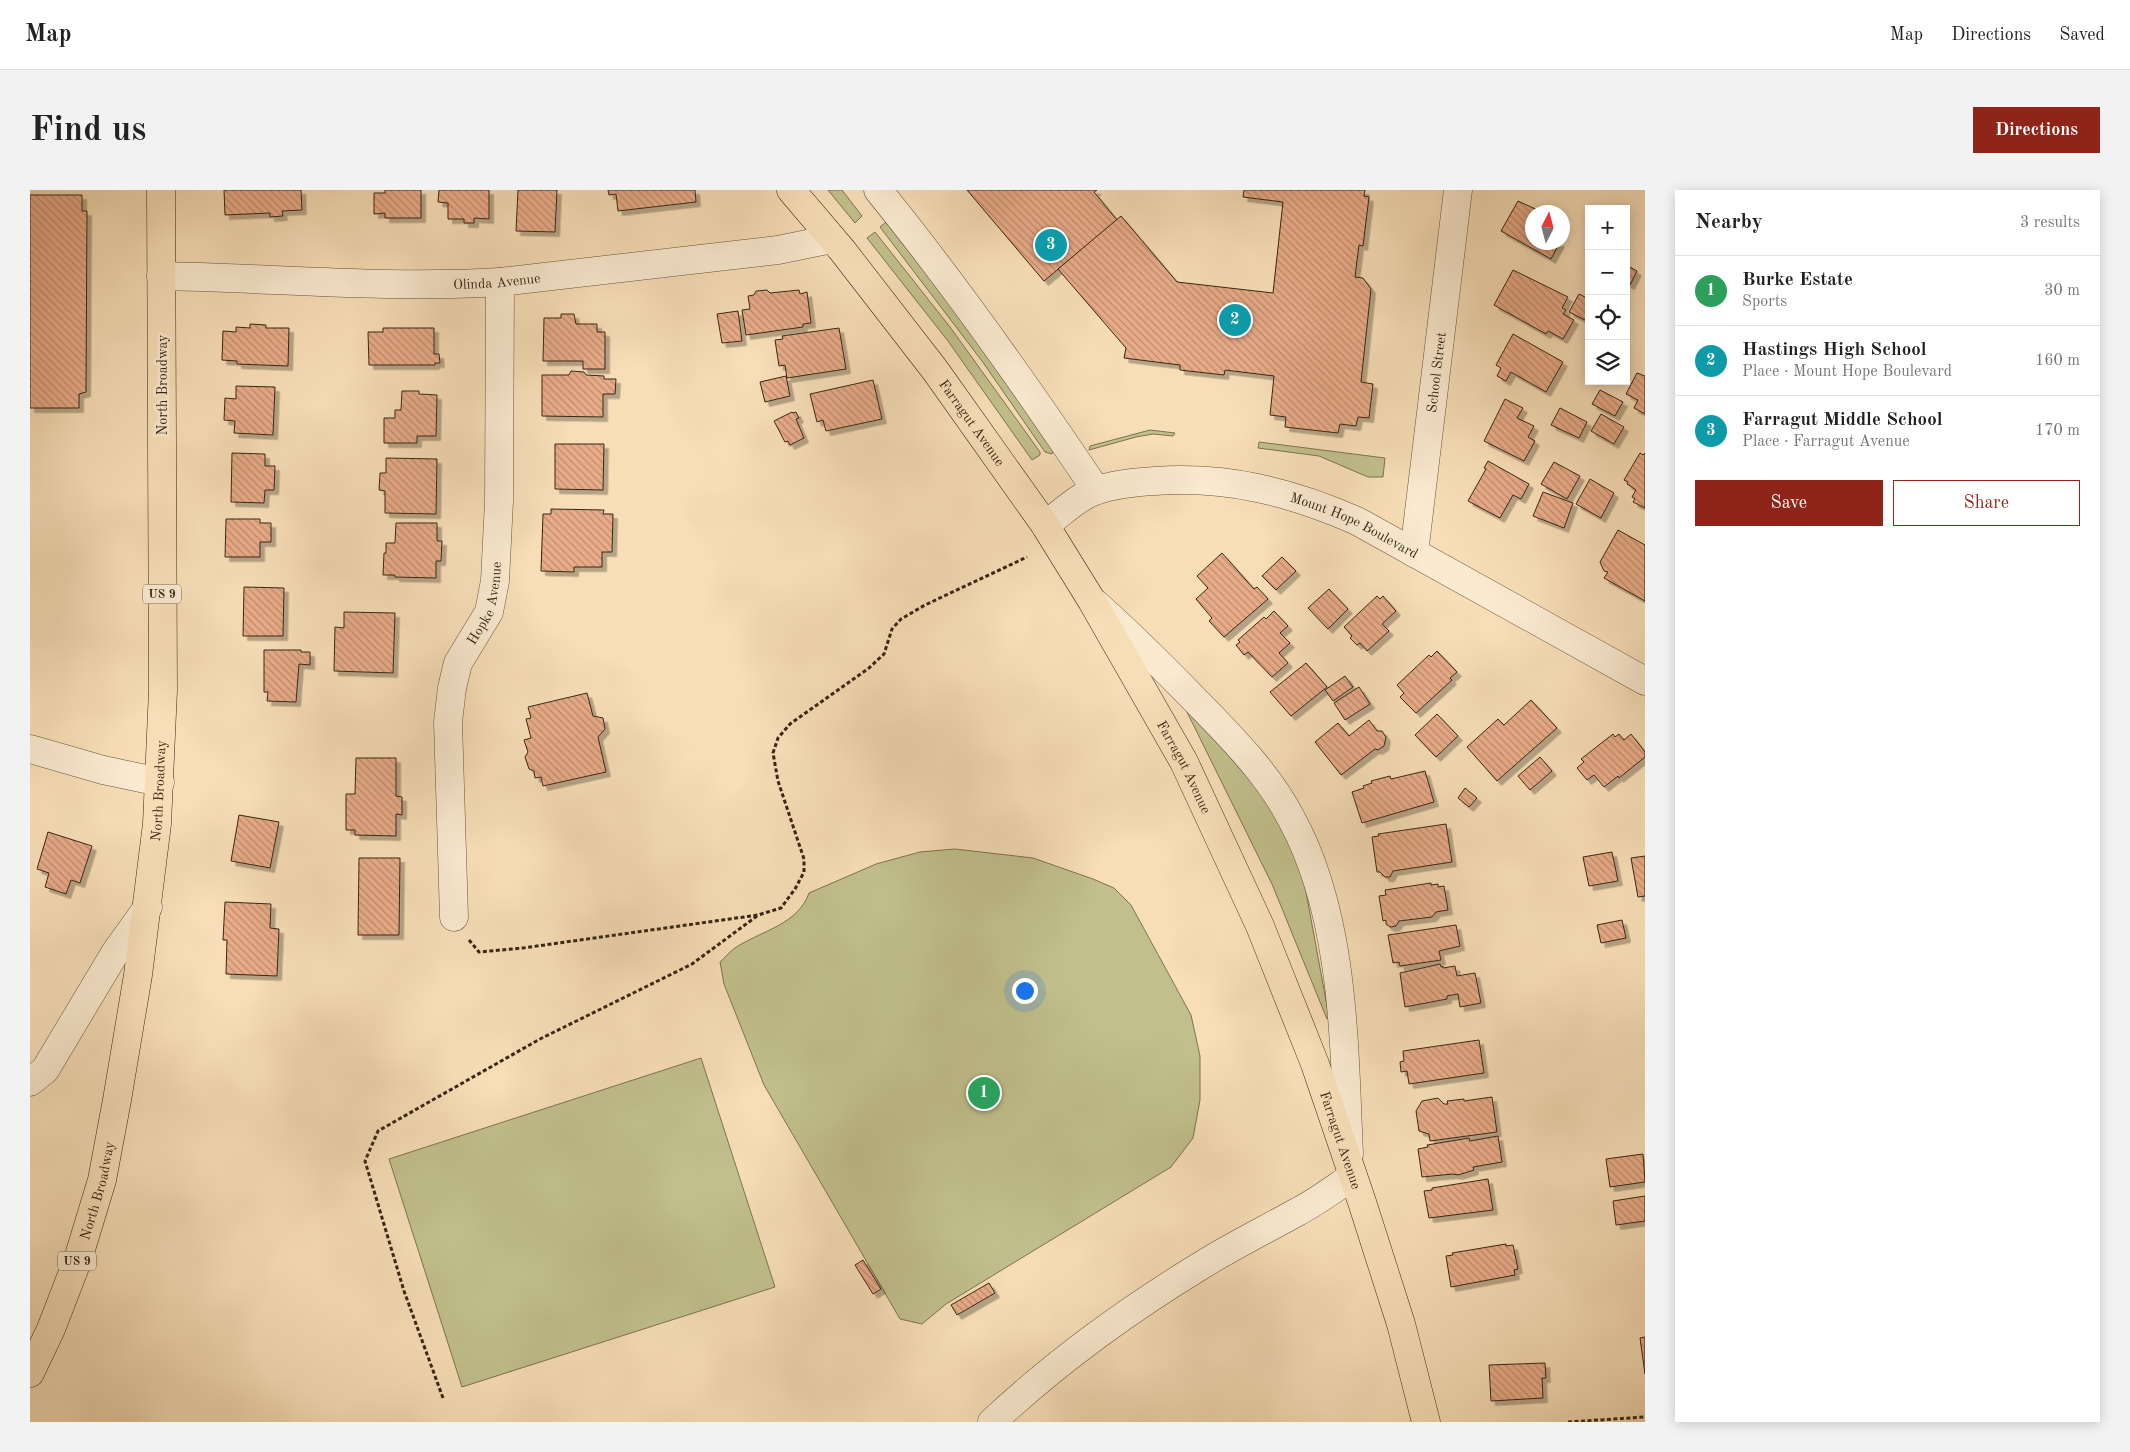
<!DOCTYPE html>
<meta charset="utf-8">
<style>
:root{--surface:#fff;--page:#f2f2f2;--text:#222;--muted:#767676;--line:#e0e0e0;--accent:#8f2418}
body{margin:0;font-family:"Old Standard TT",serif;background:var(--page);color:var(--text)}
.controls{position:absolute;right:15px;top:15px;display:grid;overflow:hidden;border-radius:0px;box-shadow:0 2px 12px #0003}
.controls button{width:45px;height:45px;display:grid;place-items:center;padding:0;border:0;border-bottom:1px solid var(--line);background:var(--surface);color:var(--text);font:25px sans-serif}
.compass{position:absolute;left:1495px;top:15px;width:45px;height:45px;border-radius:50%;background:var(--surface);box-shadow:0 2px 12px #0003;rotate:6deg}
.you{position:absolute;left:994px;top:800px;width:18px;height:18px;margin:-12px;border:4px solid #fff;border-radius:50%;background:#1a73e8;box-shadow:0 0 0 8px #1a73e833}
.badge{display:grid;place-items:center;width:32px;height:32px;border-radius:50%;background:var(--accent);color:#fff;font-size:16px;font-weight:700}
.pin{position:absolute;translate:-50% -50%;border:2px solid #fff;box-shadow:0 1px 5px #0006}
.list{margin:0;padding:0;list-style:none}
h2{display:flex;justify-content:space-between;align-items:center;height:65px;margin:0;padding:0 20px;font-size:21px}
h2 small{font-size:16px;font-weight:400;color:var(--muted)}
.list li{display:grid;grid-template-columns:32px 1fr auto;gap:15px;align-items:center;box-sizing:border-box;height:70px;padding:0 20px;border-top:1px solid var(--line)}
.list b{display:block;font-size:19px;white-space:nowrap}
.list p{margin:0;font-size:16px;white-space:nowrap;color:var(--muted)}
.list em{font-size:16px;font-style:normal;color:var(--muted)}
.actions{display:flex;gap:10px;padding:15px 20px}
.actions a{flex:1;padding:11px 0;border:1px solid var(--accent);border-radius:0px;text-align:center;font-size:18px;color:var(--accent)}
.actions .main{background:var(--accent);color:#fff}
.icon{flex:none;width:28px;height:28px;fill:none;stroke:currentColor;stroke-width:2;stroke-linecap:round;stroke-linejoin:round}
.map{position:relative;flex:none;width:1615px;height:1232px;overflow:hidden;border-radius:0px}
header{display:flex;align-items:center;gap:30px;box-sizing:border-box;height:70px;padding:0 25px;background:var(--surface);border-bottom:1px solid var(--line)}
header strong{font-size:24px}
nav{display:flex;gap:28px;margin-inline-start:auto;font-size:18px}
.intro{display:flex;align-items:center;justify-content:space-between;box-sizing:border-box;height:120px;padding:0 30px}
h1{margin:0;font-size:35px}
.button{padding:12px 22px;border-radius:0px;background:var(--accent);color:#fff;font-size:18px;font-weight:700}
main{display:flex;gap:30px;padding:0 30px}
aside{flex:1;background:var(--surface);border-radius:0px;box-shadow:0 2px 12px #0003}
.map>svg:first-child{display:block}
.green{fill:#c1c08c;stroke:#7c7350}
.building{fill:url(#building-back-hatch);stroke:#372614;filter:url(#shadow)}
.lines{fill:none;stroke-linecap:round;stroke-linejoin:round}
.minor-casing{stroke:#67543d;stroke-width:29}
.major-casing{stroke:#372614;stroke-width:29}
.path{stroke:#372614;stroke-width:3;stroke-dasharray:4 2.5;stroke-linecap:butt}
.minor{stroke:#faead0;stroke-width:28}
.major{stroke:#f7deb7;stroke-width:28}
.labels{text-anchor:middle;stroke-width:5;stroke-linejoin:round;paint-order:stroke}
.shield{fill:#faead0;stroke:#72614c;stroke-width:1}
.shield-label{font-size:12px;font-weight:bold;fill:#372614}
.street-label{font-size:14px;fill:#372614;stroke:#faead0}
</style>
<header>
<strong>Map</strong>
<nav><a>Map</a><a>Directions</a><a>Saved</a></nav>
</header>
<div class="intro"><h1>Find us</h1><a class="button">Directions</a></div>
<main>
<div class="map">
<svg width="1615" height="1232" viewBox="0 0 1615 1232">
<defs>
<pattern id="building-back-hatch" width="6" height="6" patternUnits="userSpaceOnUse" patternTransform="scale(1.25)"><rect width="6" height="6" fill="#e9ac89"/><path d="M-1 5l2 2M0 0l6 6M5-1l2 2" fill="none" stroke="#be8c6f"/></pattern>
<filter id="shadow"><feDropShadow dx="4.5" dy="4.5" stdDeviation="0" flood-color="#0004"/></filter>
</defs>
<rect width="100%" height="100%" fill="#f7deb7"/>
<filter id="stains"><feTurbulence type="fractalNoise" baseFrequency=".004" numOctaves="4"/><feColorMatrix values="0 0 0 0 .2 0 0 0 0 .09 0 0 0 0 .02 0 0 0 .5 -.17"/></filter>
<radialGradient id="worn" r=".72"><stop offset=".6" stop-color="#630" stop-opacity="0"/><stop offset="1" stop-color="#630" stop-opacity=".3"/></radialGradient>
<!-- green -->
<g class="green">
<path d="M798,0H812L832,26L825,33Z"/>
<path d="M856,32L933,132L1023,261L1022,264L1015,262L952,171L850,37Z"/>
<path d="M845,42L920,137L1010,262V265L1002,270L918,151L837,48Z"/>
<path d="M1120,240L1145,243L1143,246L1123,244L1106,247L1059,260L1060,256Z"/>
<path d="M1229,252L1355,268L1353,287H1338L1289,266L1228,258Z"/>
<path d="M1159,519L1222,593L1241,619L1268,671L1276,702L1299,827L1297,829L1242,694L1156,520Z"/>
<path d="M925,659L1003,668L1063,689L1084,698L1101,715L1161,825L1170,866V910L1163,948L1141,977L916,1114L892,1134L870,1129L734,895L694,794L690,772C695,768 699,762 705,758C730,741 768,735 779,703L846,674L890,662Z"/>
<path d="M671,868L745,1097L432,1197L359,969Z"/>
</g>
<!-- building -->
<g class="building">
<path d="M194,0H271L272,20L252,21L253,26L240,27V23L195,25Z"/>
<path d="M355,0H391V28H355V23L344,24V3H355Z"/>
<path d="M409,0H459V29L444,28V33H434V29H418V13L408,12Z"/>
<path d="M488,0H527L525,42L486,41Z"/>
<path d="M578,0H665L666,12L588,21L586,4L579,5Z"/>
<path d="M937,0H1067L1064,2L1087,30L1014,91Z"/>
<path d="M1214,0H1335L1334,6L1339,7L1333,56L1329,55L1325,87L1333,88L1341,99L1331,192L1343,194L1339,228L1328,227L1326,236L1310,234L1308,243L1255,237L1256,227L1240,225L1244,186L1195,180L1194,185L1150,180V175L1094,168L1096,158L1028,79L1091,26L1147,92L1243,103L1253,12L1213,7Z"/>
<path d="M0,5H52V21H57L56,202L49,204V218H0Z"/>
<path d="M1488,11L1512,22H1502V52H1530L1521,69L1471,41Z"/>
<path d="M1596,75L1607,81L1600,95L1596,93Z"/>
<path d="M1483,80L1538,107L1532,118L1536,120L1533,124L1544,130L1533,149L1518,141L1516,144L1464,115Z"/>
<path d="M737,100L740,103L769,100L770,104L777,102L781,133L773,134V137L716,145L712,120L720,119L718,106L724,105L726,101Z"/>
<path d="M1549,104L1559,109V132L1539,122Z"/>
<path d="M708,121L712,151L692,153L687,124Z"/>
<path d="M531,124H544L546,134H567V142H575V179H553V171H513L514,128H531Z"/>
<path d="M220,134L236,135V138H259L258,176L207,174V171L192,170L193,141L206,142V137L220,138Z"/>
<path d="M353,138H404V164H409L410,173H405V175H339L338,142H353Z"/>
<path d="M809,138L816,179L757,188L755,175L749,176L745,150L753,149L752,146Z"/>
<path d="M1483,144L1533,172L1516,202L1481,182L1476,191L1467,186L1471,178L1466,175Z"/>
<path d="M541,181L554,182L556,185L574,186V189H586L585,204H573V227L512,226V185H539Z"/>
<path d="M1607,183L1615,186V224L1604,218L1608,210L1596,204Z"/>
<path d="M756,186L760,206L735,212L730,192Z"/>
<path d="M843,190L852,229L796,241L793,230L787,232L780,204Z"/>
<path d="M206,196L245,197L243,245L204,243L205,231L194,230L195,208L206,209Z"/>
<path d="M1570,200L1593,212L1585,226L1562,214Z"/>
<path d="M372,201H389V204L407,205L406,246H387V253H354V228H365V220H371Z"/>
<path d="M1475,209L1493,218L1487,228L1504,236L1498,247L1505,251L1494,271L1454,251Z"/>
<path d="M1530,218L1557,232L1549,248L1521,235Z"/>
<path d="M762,222L763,223L766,222L769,228L766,229L774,248L760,255L758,251L755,252L744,231Z"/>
<path d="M1571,224L1594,237L1584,254L1561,241Z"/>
<path d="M525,254H574L573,300L525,299Z"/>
<path d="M202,263L235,264V276H245L244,300H235L234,313L201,312Z"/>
<path d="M1610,263L1613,265L1615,263V318L1603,312L1605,309L1602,307L1606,300L1597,294L1598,292L1594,290Z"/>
<path d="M356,268L407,269L406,324L355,323V301L349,300L350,283H356Z"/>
<path d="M1458,271L1499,294L1491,309L1483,305L1470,328L1438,311L1456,279L1454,278Z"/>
<path d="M1524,272L1550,286L1537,309L1511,294Z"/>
<path d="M1560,289L1584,303L1571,328L1546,314Z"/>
<path d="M1513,302L1543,313L1534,338L1503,326Z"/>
<path d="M521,319L574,320L573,324H583L582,362H572V377H544V382L511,381L513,324H521Z"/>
<path d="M196,329H230V333H241V352H230V367H195Z"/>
<path d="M366,333H407V351H412L411,371H406V388L365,387V385H353L354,363H356V353H365Z"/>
<path d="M1588,340L1615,355V411L1574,388L1578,382L1574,381L1570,372Z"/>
<path d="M1192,363L1224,399L1227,397L1238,409L1194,447L1179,431L1182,428L1166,409L1178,398L1167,386Z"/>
<path d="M1252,367L1266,381L1246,400L1232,386Z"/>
<path d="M214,397L254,398L253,446H213Z"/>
<path d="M1299,399L1318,419L1298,439L1278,418Z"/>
<path d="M1347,406L1350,409L1353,406L1366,421L1352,434L1359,441L1337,461L1330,453L1327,455L1320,448L1322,446L1314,437Z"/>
<path d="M1244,421L1258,436L1250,443L1260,453L1249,463L1258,473L1242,487L1218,462L1214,465L1206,455L1210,452L1208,450L1234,427L1236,429Z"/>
<path d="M314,422L365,423L363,483L304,481L305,437L314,438Z"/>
<path d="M234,460H271V462H280V475L269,474L266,512L237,511L238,502H234Z"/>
<path d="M1407,461L1427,482L1420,488L1422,490L1386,523L1370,507L1374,503L1367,495L1399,465L1401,467Z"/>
<path d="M1276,473L1297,497L1261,526L1240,502Z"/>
<path d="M1315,486L1323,497L1303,511L1295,500Z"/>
<path d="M1329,497L1340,514L1315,530L1304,513Z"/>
<path d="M557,503L563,526L573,528L575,539L568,547L576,582L513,596L511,587L505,588L504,581L499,579L495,567L498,562L494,550L501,548L496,529L501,528L498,517Z"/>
<path d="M1501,510L1527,538L1467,591L1437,557L1468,529L1474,535Z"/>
<path d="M1407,524L1428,546L1406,567L1385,545Z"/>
<path d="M1339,530L1347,541H1352L1356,547L1354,556L1348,560L1345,559L1311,585L1285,552L1308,533L1319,546Z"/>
<path d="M1583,544L1585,547L1589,544L1594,550L1601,544L1615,562V567L1589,588L1588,586L1574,597L1564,585L1557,590L1547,578L1554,572L1551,569Z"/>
<path d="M1510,567L1522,581L1500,600L1488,586Z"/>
<path d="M326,568H366V606L372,607V625L366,624V646L325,645V640H316V604H325Z"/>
<path d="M1395,581L1404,612L1332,633L1322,602L1334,598L1333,596L1342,593L1341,591L1360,586L1361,589Z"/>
<path d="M1435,598L1447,608L1439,617L1428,608Z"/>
<path d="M209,625L249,632L240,678L201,671Z"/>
<path d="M1416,634L1422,672L1363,681L1360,687H1355L1350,682H1347L1342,647L1349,646L1348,644Z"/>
<path d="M18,642L62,656L50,693L41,690L36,704L15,697L19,683L7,679Z"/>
<path d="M1582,662L1588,691L1559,696L1553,667Z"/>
<path d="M1615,666V706L1608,707L1601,668Z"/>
<path d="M329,668H370L369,745H328Z"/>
<path d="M1401,693V695L1408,694V697L1414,696L1418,720L1406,722L1402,727L1369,731L1366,736L1360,737L1356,734V730L1353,731L1349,706L1356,705L1355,700Z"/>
<path d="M195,712L241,714L240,738L249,739L247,786L196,784L197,750H193Z"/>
<path d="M1592,730L1596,748L1571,753L1567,735Z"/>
<path d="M1426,735L1430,756L1409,761L1411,770L1370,776L1369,772L1363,773L1358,745Z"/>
<path d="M1410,774L1411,777L1413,776V778L1425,776L1427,786L1445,783L1451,813L1430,817L1428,804L1417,806V809L1375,817L1370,783Z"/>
<path d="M1449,850L1454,883L1379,894L1377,881L1371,882L1370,872L1374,871L1373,861Z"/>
<path d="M1462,907L1467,942L1400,951L1399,944L1389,941L1386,921L1392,911L1408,908L1414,914H1418L1417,911L1434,909V911Z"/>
<path d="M1468,946L1472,972L1443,977L1444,980L1428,985L1423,984L1392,987L1388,959L1398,957L1397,955L1439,948L1440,951Z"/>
<path d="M1613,964L1615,992L1580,997L1576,969Z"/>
<path d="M1458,989L1463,1020L1399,1028L1394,1001L1402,1000V998Z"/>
<path d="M1615,1006V1031L1586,1035L1583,1011Z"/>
<path d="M1476,1054V1056L1483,1055L1488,1079L1484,1080L1485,1085L1421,1097L1416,1066L1423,1065L1422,1063Z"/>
<path d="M833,1070L851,1099L843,1104L825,1075Z"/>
<path d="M959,1093L965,1103L927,1125L921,1115Z"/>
<path d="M1615,1147V1184L1610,1148Z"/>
<path d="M1515,1173L1516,1188H1512L1513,1208L1461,1211L1459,1175Z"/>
</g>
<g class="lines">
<!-- minor casing -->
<g class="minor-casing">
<g id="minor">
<path d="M848,0C926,96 997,197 1066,300"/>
<path id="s1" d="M131,86C244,88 357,99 470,92L748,60L802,49"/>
<path id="s2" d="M1015,335C1031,324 1047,307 1065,301C1084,294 1106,292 1125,291C1198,286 1261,302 1327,331L1615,491"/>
<path id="s3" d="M1384,363L1428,0"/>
<path d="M1066,414C1102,446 1135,479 1169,514C1203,549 1238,584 1261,628C1315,726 1314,854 1319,964"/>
<path d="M0,559L73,580L130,592"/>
<path id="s4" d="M424,727L418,532L422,498L428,473L459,422L465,391L469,311L470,92"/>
<path d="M0,892L15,880L85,763L118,717"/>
<path d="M962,1232C1026,1172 1098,1120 1172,1075C1204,1055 1237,1039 1269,1021C1288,1011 1305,998 1323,986"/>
</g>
</g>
<!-- major casing -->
<g class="major-casing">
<g id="major">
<path id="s5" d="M761,0L812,60L905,180L1015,335L1062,411L1154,572L1230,736L1285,874L1332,1012L1371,1134L1396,1232"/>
<path id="s6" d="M0,1183L21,1139L48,1069L72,990L87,910L108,785L127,634L133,500L131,0"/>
</g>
</g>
<!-- path -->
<g class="path">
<path d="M439,750L449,762L493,758L728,725L751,718L765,699L774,682V669L748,591L743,563L748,548L760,534L839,478L854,464L862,439L871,429L895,415L997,367"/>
<path d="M413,1208L374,1101L335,971L348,941L510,849L662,774L727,726"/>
<path d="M1538,1232L1615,1227"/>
</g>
<!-- minor -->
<use href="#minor" class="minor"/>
<!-- major -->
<use href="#major" class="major"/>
</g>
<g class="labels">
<!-- shield labels -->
<g class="shield">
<rect x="113" y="394.5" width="38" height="19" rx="4"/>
<rect x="28" y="1061.5" width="38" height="19" rx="4"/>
</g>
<g class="shield-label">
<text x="132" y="408">US 9</text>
<text x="47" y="1075">US 9</text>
</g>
<!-- street labels -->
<g class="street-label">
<text dy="5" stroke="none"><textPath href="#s1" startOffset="336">Olinda Avenue</textPath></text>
<text dy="5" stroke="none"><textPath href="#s3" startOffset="182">School Street</textPath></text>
<text transform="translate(132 195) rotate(-90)" y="5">North Broadway</text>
<text dy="5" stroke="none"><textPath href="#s5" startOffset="295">Farragut Avenue</textPath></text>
<text dy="5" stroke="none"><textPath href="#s2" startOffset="329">Mount Hope Boulevard</textPath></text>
<text dy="5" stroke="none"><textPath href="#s4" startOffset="322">Hopke Avenue</textPath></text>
<text dy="5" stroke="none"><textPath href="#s5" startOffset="700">Farragut Avenue</textPath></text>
<text dy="5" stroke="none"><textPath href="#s6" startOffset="600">North Broadway</textPath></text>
<text dy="5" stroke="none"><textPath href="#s5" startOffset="1105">Farragut Avenue</textPath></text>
<text dy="5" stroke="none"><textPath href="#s6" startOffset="195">North Broadway</textPath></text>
</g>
</g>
<rect width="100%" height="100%" filter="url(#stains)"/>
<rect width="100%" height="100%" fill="url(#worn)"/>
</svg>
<div class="controls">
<button>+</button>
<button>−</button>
<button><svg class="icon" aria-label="locate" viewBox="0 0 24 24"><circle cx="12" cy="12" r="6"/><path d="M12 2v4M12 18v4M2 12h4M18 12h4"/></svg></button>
<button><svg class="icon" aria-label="layers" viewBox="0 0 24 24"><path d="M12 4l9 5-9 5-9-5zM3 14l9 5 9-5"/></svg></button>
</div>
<svg class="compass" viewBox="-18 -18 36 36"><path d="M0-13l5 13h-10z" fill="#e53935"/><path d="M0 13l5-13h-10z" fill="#767676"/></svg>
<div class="you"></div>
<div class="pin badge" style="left:954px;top:903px;background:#2e9e5b">1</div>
<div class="pin badge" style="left:1205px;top:130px;background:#0f9aa8">2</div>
<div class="pin badge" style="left:1021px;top:55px;background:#0f9aa8">3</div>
</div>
<aside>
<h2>Nearby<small>3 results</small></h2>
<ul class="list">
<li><span class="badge" style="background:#2e9e5b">1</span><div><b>Burke Estate</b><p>Sports</p></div><em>30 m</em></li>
<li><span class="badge" style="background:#0f9aa8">2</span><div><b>Hastings High School</b><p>Place · Mount Hope Boulevard</p></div><em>160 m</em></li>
<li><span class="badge" style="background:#0f9aa8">3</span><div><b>Farragut Middle School</b><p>Place · Farragut Avenue</p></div><em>170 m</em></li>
</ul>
<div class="actions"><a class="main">Save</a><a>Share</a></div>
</aside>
</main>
